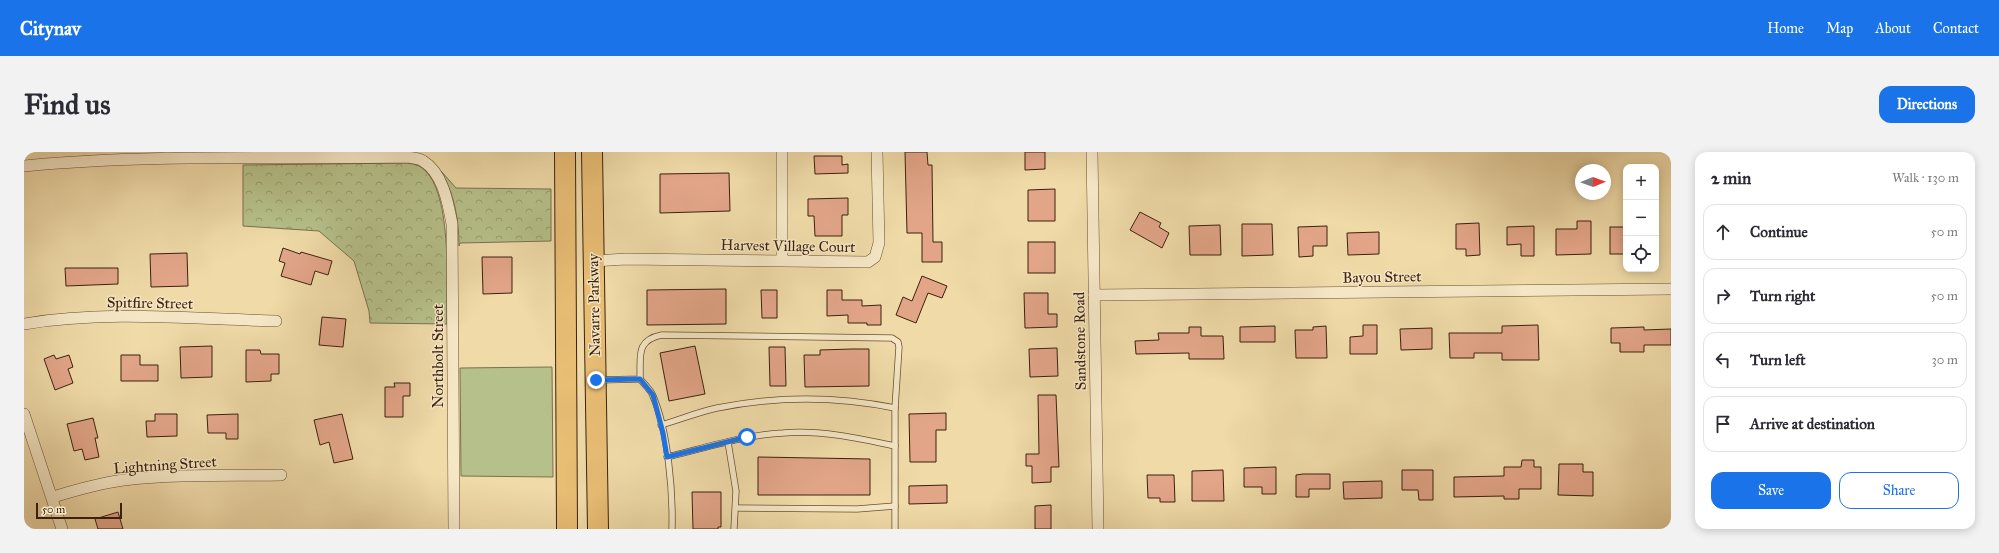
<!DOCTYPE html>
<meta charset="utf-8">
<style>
:root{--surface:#fff;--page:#f2f2f3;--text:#2b2b33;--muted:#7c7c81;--line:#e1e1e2;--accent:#1a73e8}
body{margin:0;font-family:"IM FELL Great Primer",serif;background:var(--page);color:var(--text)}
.controls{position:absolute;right:12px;top:12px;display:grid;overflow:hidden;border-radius:8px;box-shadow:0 2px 10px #0003}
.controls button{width:36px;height:36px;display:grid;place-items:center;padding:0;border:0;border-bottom:1px solid var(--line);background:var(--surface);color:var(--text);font:20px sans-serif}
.compass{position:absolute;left:1551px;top:12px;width:36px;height:36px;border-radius:50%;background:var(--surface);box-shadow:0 2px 10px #0003;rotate:89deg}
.scale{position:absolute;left:12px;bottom:10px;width:86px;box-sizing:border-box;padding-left:4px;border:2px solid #3d210d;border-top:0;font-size:11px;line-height:14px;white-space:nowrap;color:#3d210d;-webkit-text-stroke:3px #f5e7c6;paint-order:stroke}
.stop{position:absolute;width:12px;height:12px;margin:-9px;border:3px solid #1a73e8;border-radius:50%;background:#fff}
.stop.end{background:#1a73e8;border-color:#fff;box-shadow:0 1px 4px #0008}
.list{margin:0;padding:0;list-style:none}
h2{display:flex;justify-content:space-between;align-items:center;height:52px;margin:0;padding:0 16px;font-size:17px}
h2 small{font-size:13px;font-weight:400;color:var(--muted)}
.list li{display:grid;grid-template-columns:26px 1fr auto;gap:12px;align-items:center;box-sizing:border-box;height:56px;margin:0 8px 8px;padding:0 8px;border:1px solid var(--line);border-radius:12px}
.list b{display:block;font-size:15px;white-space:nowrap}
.list em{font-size:13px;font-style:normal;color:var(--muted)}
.actions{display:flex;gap:8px;padding:12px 16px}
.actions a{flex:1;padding:9px 0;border:1px solid var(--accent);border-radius:12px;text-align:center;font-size:14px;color:var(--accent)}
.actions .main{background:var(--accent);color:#fff}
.icon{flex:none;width:22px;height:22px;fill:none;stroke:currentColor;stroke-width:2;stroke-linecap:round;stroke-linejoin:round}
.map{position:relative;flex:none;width:1647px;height:377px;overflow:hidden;border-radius:12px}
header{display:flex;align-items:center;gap:24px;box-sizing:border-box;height:56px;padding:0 20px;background:var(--accent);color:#fff}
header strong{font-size:19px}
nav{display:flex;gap:22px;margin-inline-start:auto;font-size:14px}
.intro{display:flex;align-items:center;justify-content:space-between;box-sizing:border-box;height:96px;padding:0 24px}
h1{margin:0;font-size:28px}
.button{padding:10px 18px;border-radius:12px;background:var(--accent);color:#fff;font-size:14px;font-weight:700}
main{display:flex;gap:24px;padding:0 24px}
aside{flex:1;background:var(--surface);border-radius:12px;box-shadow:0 2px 10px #0003}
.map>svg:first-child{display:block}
.grass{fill:#b6c08a;stroke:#7a704c}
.forest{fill:url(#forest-crowns);stroke:#7a704c}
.building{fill:#e2a588;stroke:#3d210d}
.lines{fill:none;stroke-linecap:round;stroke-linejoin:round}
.lane-casing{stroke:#6a4f34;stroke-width:7}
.street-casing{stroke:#6a4f34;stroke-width:12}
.highway-casing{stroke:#3d210d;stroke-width:22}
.lane{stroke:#f5e7c6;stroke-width:5.5}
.street{stroke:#f5e7c6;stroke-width:11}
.highway{stroke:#e8bd74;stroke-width:20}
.route{stroke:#1a73e8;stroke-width:5}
.labels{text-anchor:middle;stroke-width:3;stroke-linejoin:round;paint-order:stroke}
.street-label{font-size:15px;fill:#3d210d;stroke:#f5e7c6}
</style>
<header>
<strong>Citynav</strong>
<nav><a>Home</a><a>Map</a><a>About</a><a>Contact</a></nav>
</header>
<div class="intro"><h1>Find us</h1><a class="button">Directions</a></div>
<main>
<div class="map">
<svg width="1647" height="377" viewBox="0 0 1647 377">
<defs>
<pattern id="forest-crowns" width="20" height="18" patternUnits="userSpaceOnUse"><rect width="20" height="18" fill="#b6c08a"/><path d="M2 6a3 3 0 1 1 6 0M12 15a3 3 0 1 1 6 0" fill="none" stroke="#959c6f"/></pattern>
</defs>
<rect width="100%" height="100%" fill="#efdaa8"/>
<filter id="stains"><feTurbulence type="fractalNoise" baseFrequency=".005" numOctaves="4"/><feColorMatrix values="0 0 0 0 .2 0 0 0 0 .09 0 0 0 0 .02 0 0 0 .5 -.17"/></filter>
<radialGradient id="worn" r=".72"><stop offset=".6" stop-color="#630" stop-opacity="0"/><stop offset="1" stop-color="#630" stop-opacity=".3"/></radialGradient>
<!-- grass -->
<path class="grass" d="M528,215L529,325L437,324L436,216Z"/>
<!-- forest -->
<g class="forest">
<path d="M383,11C386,12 392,12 395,14C430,33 422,136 423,172L346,171L345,159L330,109L295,79L219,74V13Z"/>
<path d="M417,19L432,36L527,37V89L436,91L435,94C435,66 430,42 417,19Z"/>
</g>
<!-- building -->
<g class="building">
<path d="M881,0H903L904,13H908L909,90H918V110H898V81H883Z"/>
<path d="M1001,0H1021V17L1001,18Z"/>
<path d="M790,4H818V13L824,12V21L791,22Z"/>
<path d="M705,21L706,59L636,61V22Z"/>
<path d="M1031,37V69H1004V38Z"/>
<path d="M824,46V63H818V84H791L790,64H784V47Z"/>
<path d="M1116,60L1137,71L1135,75L1145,81L1138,96L1106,78Z"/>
<path d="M1553,69H1567V102L1532,103V77H1553Z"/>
<path d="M1455,71L1456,103L1442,104V97H1432V72Z"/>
<path d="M1218,72H1248L1249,103L1218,104Z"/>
<path d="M1196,73L1197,103H1166L1165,74Z"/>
<path d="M1303,74V94H1289V104L1275,105L1274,75Z"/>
<path d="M1510,74V104H1497V92L1483,93V75Z"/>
<rect x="1586" y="75" width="16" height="27"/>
<path d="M1355,80V102L1324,103L1323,81Z"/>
<rect x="1004" y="90" width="27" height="31"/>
<path d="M259,96L276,102L277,100L308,109L304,123L291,119L287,133L257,124L261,111L255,109Z"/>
<path d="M163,101L164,134L127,135L126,102Z"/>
<path d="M458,105H488V141L459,142Z"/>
<path d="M41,116H94V132L42,134Z"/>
<path d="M898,124L923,134L918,146L904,141L892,171L872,163L879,145L888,149Z"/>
<path d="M702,137V172L623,173V138Z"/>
<path d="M737,138H753V166H738Z"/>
<path d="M803,138H818V148H838V154L857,153V173H843V171H824V163L803,164Z"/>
<path d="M1000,141H1024V162H1033V175L1001,176Z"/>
<path d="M298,165L322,167L319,195L295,193Z"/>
<path d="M1339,173H1353V202H1326V185L1339,184Z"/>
<path d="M1514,173L1515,208H1478V201H1450V206H1426L1425,181H1478V174Z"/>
<path d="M1251,174V190H1216V175Z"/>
<path d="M1302,174L1303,206H1272L1271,178H1289V175Z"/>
<path d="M1165,175H1177V184H1199L1200,207H1165V201L1112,202L1111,189L1135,188L1134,181H1165Z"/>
<path d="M1620,175V178L1647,177V193H1620V200H1596V191H1587V176Z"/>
<path d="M1408,176V197L1377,198L1376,177Z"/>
<path d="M188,194V225L157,226L156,195Z"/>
<path d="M671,194L681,242L645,249L636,201Z"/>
<path d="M745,195H761L762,234H746Z"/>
<path d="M1033,196L1034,224L1006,225L1005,197Z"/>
<path d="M828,197H845V234L781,235L780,203H796V198Z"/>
<path d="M222,198H236L237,202H255V222H247V229L222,230Z"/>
<path d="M30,203L32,207L45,203L49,215L44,217L49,231L31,238L20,207Z"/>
<path d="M97,203H116V213H134V229H97Z"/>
<path d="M370,231H386V244H379V265H361V235H371Z"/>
<path d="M1014,243H1032L1035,315H1027V330L1008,331V314H1002V302H1015Z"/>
<path d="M922,261V278H912V310H886L885,262Z"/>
<path d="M131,262H153V284L123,285L122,269H131Z"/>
<path d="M214,262V287H202V281H184L183,263Z"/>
<path d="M318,262L329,307L310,311L305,290L296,293L290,268Z"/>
<path d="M69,266L74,286H71L75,305L61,308L58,297L50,299L43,272Z"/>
<path d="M734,305L846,307V343H734Z"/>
<path d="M1498,308H1510V315H1517V337H1495V347H1480V344L1430,345V325L1480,324V315H1497Z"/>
<path d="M1535,312H1559V320H1569V344L1534,343Z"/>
<path d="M1252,315V342H1238V335H1220V316Z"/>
<path d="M1199,318L1200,349H1168V319Z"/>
<path d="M1378,318H1409V348H1395L1394,338H1378Z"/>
<path d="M1279,322H1306V337H1285V345H1272V323Z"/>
<path d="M1123,323H1150L1151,350H1136V346H1124Z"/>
<path d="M1358,329V346L1320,347L1319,330Z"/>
<path d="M923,333V351L885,352V334Z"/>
<path d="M668,340H697V375H694V377H669Z"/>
<path d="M1027,353V377H1011V354Z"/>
<path d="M94,360L99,377H74L71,367Z"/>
</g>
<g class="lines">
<!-- lane casing -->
<g class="lane-casing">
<g id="lane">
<path d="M616,227C621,233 627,238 629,244C644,279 649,340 648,377"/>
<path d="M575,228L616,227C617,205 611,188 638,183L868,186L874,190L875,195L871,256V377"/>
<path d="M637,273C655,268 674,260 693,256C752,244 812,244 871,256"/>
<path d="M704,290L712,339L710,377"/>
<path d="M643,305C681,296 720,283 759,281C797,278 834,286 871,294"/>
<path d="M712,356L833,357L871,354"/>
</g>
</g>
<!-- street casing -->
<g class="street-casing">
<g id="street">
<path d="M1068,0L1074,377"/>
<path d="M0,14C127,2 256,7 384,5C388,6 395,6 399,9C419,21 424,51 428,72L430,377"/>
<path d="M758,108V0"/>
<path d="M570,109L602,107L844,110L851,105L855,91L853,0"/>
<path d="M1070,143L1647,137"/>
<path d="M0,172C83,158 169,167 252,169"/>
<path d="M0,262L38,377"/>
<path d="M29,345C52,338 76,331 100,328C152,322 205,324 257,323"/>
</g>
</g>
<!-- highway casing -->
<g class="highway-casing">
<g id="highway">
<path d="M541,0L543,377"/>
<path d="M568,0L574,377"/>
</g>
</g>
<!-- lane -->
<use href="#lane" class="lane"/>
<!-- street -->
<use href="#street" class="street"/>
<!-- highway -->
<use href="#highway" class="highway"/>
</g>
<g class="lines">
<!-- route -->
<path class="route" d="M572,228L616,227L629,243L639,281L643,305L723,285"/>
</g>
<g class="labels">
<!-- street labels -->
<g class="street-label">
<text transform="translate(764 94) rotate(1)" y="5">Harvest Village Court</text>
<text transform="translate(1358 125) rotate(-1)" y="5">Bayou Street</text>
<text transform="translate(126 151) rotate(1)" y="5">Spitfire Street</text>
<text transform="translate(570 153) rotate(-91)" y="5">Navarre Parkway</text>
<text transform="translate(1056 189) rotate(-91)" y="5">Sandstone Road</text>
<text transform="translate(414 204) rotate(-90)" y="5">Northbolt Street</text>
<text transform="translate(141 313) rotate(-4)" y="5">Lightning Street</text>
</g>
</g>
<rect width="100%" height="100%" filter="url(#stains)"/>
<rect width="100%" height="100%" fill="url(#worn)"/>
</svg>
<div class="controls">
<button>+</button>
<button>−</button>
<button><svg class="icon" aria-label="locate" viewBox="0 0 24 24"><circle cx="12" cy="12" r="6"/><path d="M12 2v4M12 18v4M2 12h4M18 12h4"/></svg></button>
</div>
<svg class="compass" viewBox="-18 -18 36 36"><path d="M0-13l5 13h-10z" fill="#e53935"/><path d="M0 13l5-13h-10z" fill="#7c7c81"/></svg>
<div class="scale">50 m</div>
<div class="stop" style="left:723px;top:285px"></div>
<div class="stop end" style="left:572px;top:228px"></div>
</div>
<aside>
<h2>2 min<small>Walk · 130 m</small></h2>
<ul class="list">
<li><svg class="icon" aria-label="ahead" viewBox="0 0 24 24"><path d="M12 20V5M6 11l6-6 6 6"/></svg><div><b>Continue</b></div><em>50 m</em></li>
<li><svg class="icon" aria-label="right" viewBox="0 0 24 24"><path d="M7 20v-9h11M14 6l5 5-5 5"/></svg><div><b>Turn right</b></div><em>50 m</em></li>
<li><svg class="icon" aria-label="left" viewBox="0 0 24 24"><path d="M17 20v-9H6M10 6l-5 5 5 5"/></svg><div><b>Turn left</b></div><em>30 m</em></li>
<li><svg class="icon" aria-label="arrive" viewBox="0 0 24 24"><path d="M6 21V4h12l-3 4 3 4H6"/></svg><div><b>Arrive at destination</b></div></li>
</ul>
<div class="actions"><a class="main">Save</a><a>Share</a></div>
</aside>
</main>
